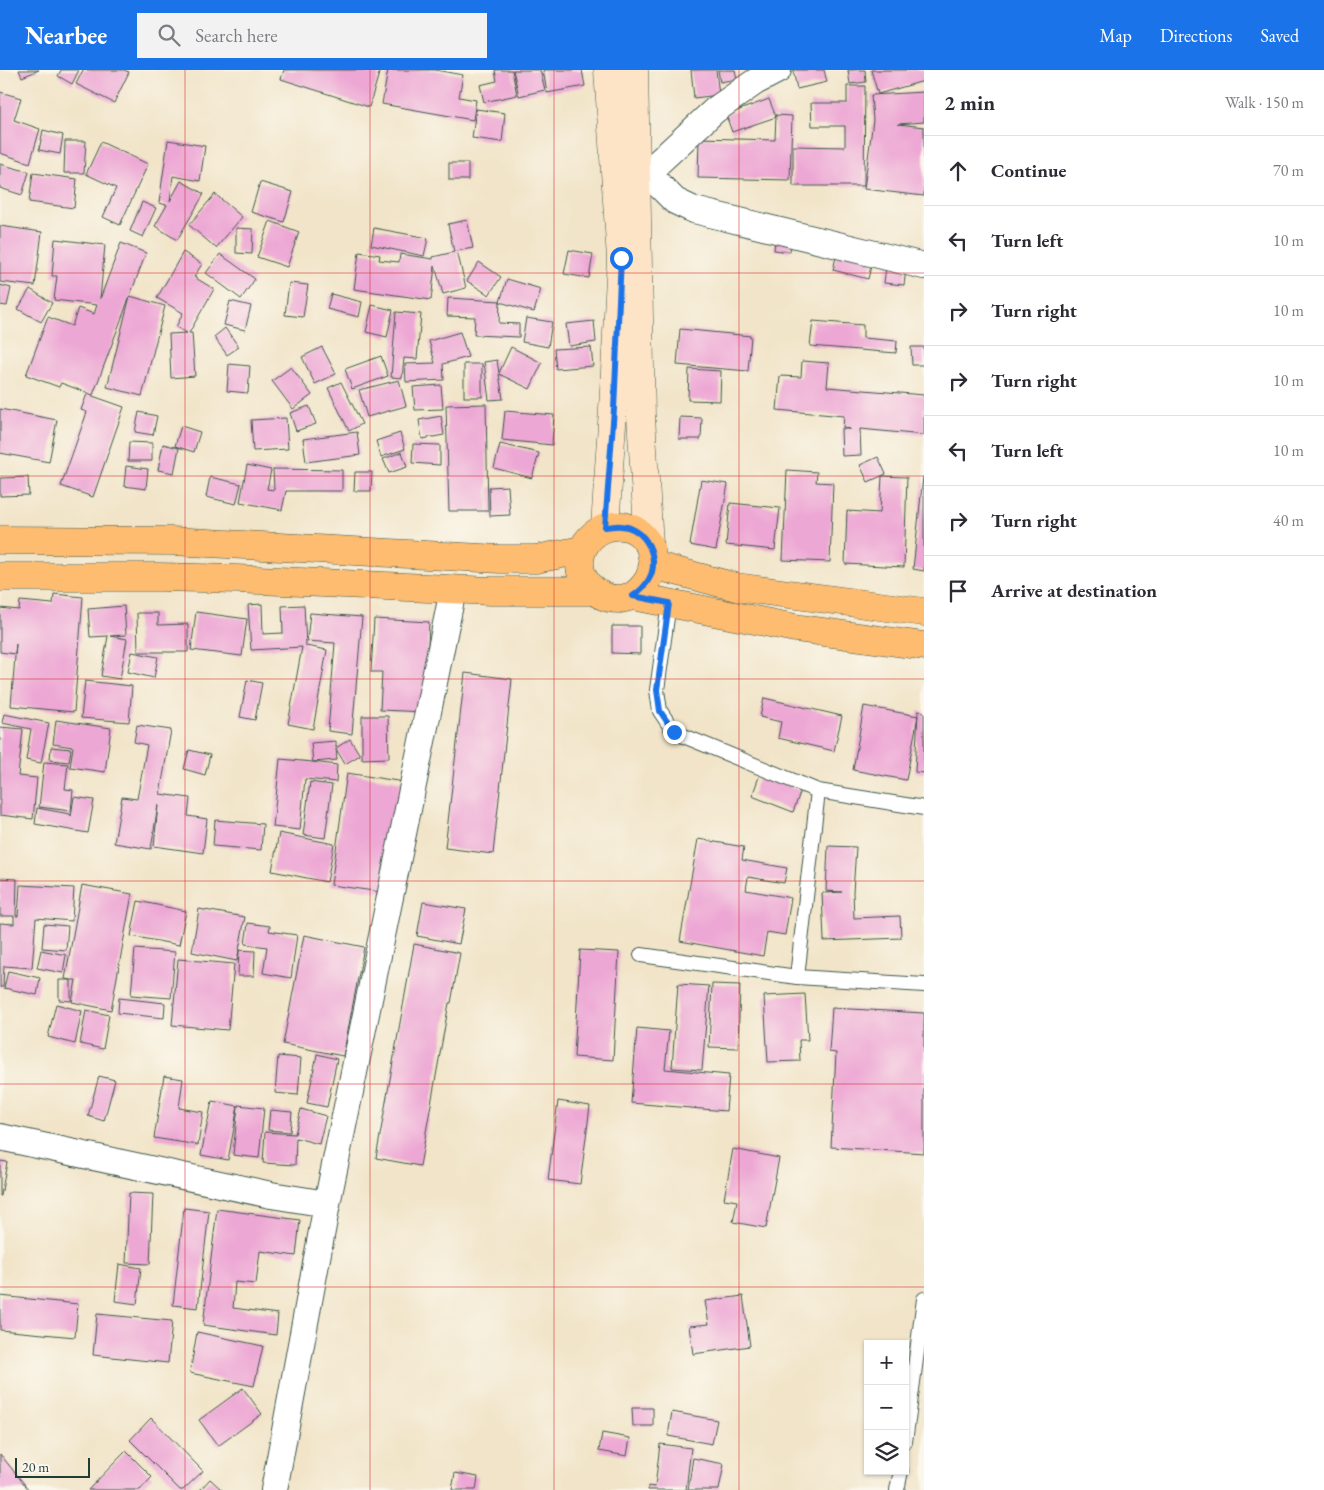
<!DOCTYPE html>
<meta charset="utf-8">
<style>
:root{--surface:#fff;--page:#f2f2f3;--text:#2b2b33;--muted:#7c7c81;--line:#e1e1e2;--accent:#1a73e8}
body{margin:0;font-family:"EB Garamond",serif;background:var(--page);color:var(--text)}
.controls{position:absolute;right:15px;bottom:15px;display:grid;overflow:hidden;border-radius:0px;box-shadow:0 1px 4px #0004}
.controls button{width:45px;height:45px;display:grid;place-items:center;padding:0;border:0;border-bottom:1px solid var(--line);background:var(--surface);color:var(--text);font:25px sans-serif}
.scale{position:absolute;left:15px;bottom:12px;width:75px;box-sizing:border-box;padding-left:5px;border:2px solid #1f3d34;border-top:0;font-size:14px;line-height:18px;white-space:nowrap;color:#1f3d34;-webkit-text-stroke:4px #fbf7ec;paint-order:stroke}
.stop{position:absolute;width:15px;height:15px;margin:-11px;border:4px solid #1a73e8;border-radius:50%;background:#fff}
.stop.end{background:#1a73e8;border-color:#fff;box-shadow:0 1px 5px #0008}
.list{margin:0;padding:0;list-style:none}
h2{display:flex;justify-content:space-between;align-items:center;height:65px;margin:0;padding:0 20px;font-size:21px}
h2 small{font-size:16px;font-weight:400;color:var(--muted)}
.list li{display:grid;grid-template-columns:32px 1fr auto;gap:15px;align-items:center;box-sizing:border-box;height:70px;padding:0 20px;border-top:1px solid var(--line)}
.list b{display:block;font-size:19px;white-space:nowrap}
.list em{font-size:16px;font-style:normal;color:var(--muted)}
.icon{flex:none;width:28px;height:28px;fill:none;stroke:currentColor;stroke-width:2;stroke-linecap:round;stroke-linejoin:round}
.map{position:relative;flex:none;width:924px;height:1420px;overflow:hidden}
header{display:flex;align-items:center;gap:30px;box-sizing:border-box;height:70px;padding:0 25px;background:var(--accent);color:#fff}
header strong{font-size:24px}
nav{display:flex;gap:28px;margin-inline-start:auto;font-size:18px}
.search{width:350px;height:45px;background:var(--page);display:flex;align-items:center;gap:12px;box-sizing:border-box;padding:0 18px;border-radius:0px;color:var(--muted);font-size:19px}
main{display:flex}
aside{flex:1;background:var(--surface)}
.map>svg:first-child{display:block}
.building{fill:#eda7d4}
.lines{fill:none;stroke-linecap:round;stroke-linejoin:round}
.lane-casing{stroke:#3e564a;stroke-width:16}
.street-casing{stroke:#3e564a;stroke-width:28}
.secondary-casing{stroke:#3e564a;stroke-width:29}
.primary-casing{stroke:#3e564a;stroke-width:29}
.lane{stroke:#fff;stroke-width:14}
.street{stroke:#fff;stroke-width:26}
.secondary{stroke:#fee4c6;stroke-width:28}
.primary{stroke:#fdbc70;stroke-width:28}
.route{stroke:#1a73e8;stroke-width:6}
.grid{fill:none;stroke:#d62828;stroke-width:1;stroke-opacity:0.55}
</style>
<header>
<strong>Nearbee</strong>
<div class="search"><svg class="icon" aria-label="search" viewBox="0 0 24 24"><circle cx="10" cy="10" r="6"/><path d="M15 15l6 6"/></svg>Search here</div>
<nav><a>Map</a><a>Directions</a><a>Saved</a></nav>
</header>
<main>
<div class="map">
<svg width="924" height="1420" viewBox="0 0 924 1420">
<rect width="100%" height="100%" fill="#fbf7ec"/>
<filter id="ink" filterUnits="userSpaceOnUse"><feTurbulence type="fractalNoise" baseFrequency=".02" numOctaves="2"/><feDisplacementMap in="SourceGraphic" scale="10" xChannelSelector="R" yChannelSelector="G"/><feConvolveMatrix kernelMatrix="1 2 1 2 8 2 1 2 1" color-interpolation-filters="sRGB"/></filter>
<filter id="wash" filterUnits="userSpaceOnUse"><feTurbulence type="fractalNoise" baseFrequency=".0096" numOctaves="4" result="noise"/><feDisplacementMap in="SourceGraphic" scale="20" xChannelSelector="R" yChannelSelector="G"/><feGaussianBlur stdDeviation="1.12" result="paint"/><feColorMatrix in="noise" values="0 0 0 0 0 0 0 0 0 0 0 0 0 0 0 0 0 1.4 0 .05"/><feComposite in="paint" operator="in"/></filter>
<g filter="url(#wash)">
<rect width="100%" height="100%" fill="#f1e4c8"/>
<g id="blocks">
<!-- building -->
<g class="building">
<path d="M19,0H39L22,7Z"/>
<path d="M61,0H79L72,14L58,6Z"/>
<path d="M83,0H124L129,2L114,33L76,14Z"/>
<path d="M284,0H380L369,37L281,9Z"/>
<path d="M388,0H435L463,5L459,27L476,30L473,50L382,34Z"/>
<path d="M495,0H512L517,25L484,32L480,15L497,11Z"/>
<path d="M513,0H540L545,20L519,26Z"/>
<path d="M543,0H582L585,16L547,23Z"/>
<path d="M691,0H716L719,25L694,28Z"/>
<path d="M718,0H735L737,9L720,12Z"/>
<path d="M793,0H824L827,12L797,19Z"/>
<path d="M848,0H865L866,12L850,14Z"/>
<path d="M871,0H924V11L878,24Z"/>
<path d="M847,16H865L864,116H793V76L845,77V56H812L811,33H847Z"/>
<path d="M0,22L21,28L14,50L40,59L30,93L0,83Z"/>
<path d="M924,22V52L898,54L924,57V126L864,119L873,50L871,25Z"/>
<path d="M769,29L776,47L732,62L726,45Z"/>
<path d="M476,39L505,43L502,72L472,68Z"/>
<path d="M776,45L792,46L790,110L698,108L699,68L775,70Z"/>
<path d="M43,60L63,65L60,84L39,80Z"/>
<path d="M168,70L205,76L200,111L173,106L170,131L181,111L204,124L177,170L155,156L167,135L159,133Z"/>
<path d="M65,71H86L84,103H64Z"/>
<path d="M101,72L148,94L120,155L103,147L116,118L86,104Z"/>
<rect x="449" y="93" width="19" height="17"/>
<path d="M0,94L29,102L22,125L0,118Z"/>
<path d="M33,103L77,109L74,138L29,132Z"/>
<path d="M260,112L293,122L284,152L251,142Z"/>
<path d="M215,124L242,147L216,178L189,155Z"/>
<path d="M142,132L156,138L143,167L130,161Z"/>
<path d="M467,150L473,178L457,181L466,218L443,224L435,196L431,230L354,219L359,182L380,185L379,190L399,192L400,184L433,189V187L454,182L448,154Z"/>
<path d="M270,151L299,162L287,197L257,187Z"/>
<path d="M0,156L42,162L35,216L0,212Z"/>
<path d="M236,158L253,159L252,184L236,183Z"/>
<path d="M374,158L428,168L424,186L371,175Z"/>
<path d="M776,161L792,163L790,182L774,180Z"/>
<path d="M55,169L105,175L100,229L121,173L146,183L93,325L61,313L59,317L26,305L48,247L72,256L78,238L94,244L97,235L54,230L57,206H52Z"/>
<path d="M839,174L874,183L868,209L833,200Z"/>
<path d="M569,180L593,184L589,208L564,204Z"/>
<path d="M183,182L202,194L194,207L214,219L189,263H192L195,306L171,308L169,264L187,263L176,257L183,243L157,228Z"/>
<path d="M220,184L255,209L241,229L206,203Z"/>
<path d="M887,189L907,191L904,215L884,213Z"/>
<path d="M479,192L501,207L489,225L467,211Z"/>
<path d="M507,209L541,219L534,242L500,232Z"/>
<path d="M289,213L308,215L303,247L285,245Z"/>
<path d="M0,215L11,218L7,236L0,235Z"/>
<path d="M30,219L52,233L41,252L18,239Z"/>
<path d="M331,224L362,232L359,247L327,239Z"/>
<path d="M130,226L165,236L142,326L107,317Z"/>
<path d="M448,228L500,231L499,253L519,254V267L474,265L475,247L447,246Z"/>
<path d="M230,231L251,236L245,260L224,255Z"/>
<path d="M372,235L393,240L387,267L366,262Z"/>
<path d="M396,242L421,244L417,289L404,288L402,308L391,307Z"/>
<path d="M526,248L552,252L548,277L522,272Z"/>
<path d="M594,251L596,272L569,276L566,254Z"/>
<path d="M813,251L863,255V268L897,271L896,283L810,276Z"/>
<path d="M225,258L239,277L227,285L214,267Z"/>
<path d="M680,259L751,266L748,301L677,295Z"/>
<path d="M460,262L468,287L443,294L444,310L406,312L405,294L435,293L429,271Z"/>
<path d="M322,277L336,304L315,314L302,287Z"/>
<path d="M511,277L542,293L530,319L499,304L503,329L489,330L484,292L497,290L499,303Z"/>
<path d="M591,277L593,296L556,299L554,279Z"/>
<path d="M911,277H924V295H912Z"/>
<path d="M381,286L388,306L352,319L345,299Z"/>
<path d="M802,291L829,293L827,317L924,325V365L860,359L861,385L842,386L841,359H850L843,358L844,346L777,340L780,306L801,307Z"/>
<path d="M229,294L250,296L248,323L227,321Z"/>
<rect x="464" y="294" width="18" height="33"/>
<path d="M291,297L312,325L293,339L272,311Z"/>
<path d="M689,299L721,301L720,331L688,330Z"/>
<path d="M399,310L406,336L367,347L359,320Z"/>
<path d="M341,312L362,354L349,361L328,318Z"/>
<path d="M441,315L443,339L415,340L413,317Z"/>
<path d="M87,324L124,337L93,427L61,416L87,342L81,340Z"/>
<path d="M486,334L488,441H449L446,335Z"/>
<path d="M309,336L316,354L296,361L290,343Z"/>
<path d="M0,339L57,350L49,392L0,383Z"/>
<path d="M505,341L554,345L552,375L502,370Z"/>
<path d="M139,342L157,346L153,365L135,362Z"/>
<path d="M441,346L444,365L422,369L419,350Z"/>
<path d="M680,347L702,348L701,369H679Z"/>
<path d="M286,348L288,379L253,381L251,350Z"/>
<path d="M181,356L200,362L194,382L175,376Z"/>
<path d="M357,362L360,385L306,392L303,369Z"/>
<path d="M400,363L405,379L381,387L376,371Z"/>
<path d="M129,372L152,373V391H128Z"/>
<path d="M163,374L179,378L174,403L158,400Z"/>
<path d="M413,374L440,375V395L412,393Z"/>
<path d="M500,374L539,383L532,408L494,398Z"/>
<path d="M402,382L407,397L389,403L383,389Z"/>
<path d="M878,387L886,404L868,412L860,395Z"/>
<path d="M247,395L271,400L267,419L274,420L273,399L342,400V421H286L282,440L240,432Z"/>
<path d="M126,396L148,399L146,419L124,416Z"/>
<path d="M787,400L817,402L816,412L833,413L830,492L783,490Z"/>
<path d="M355,402H372L371,421H354Z"/>
<path d="M882,406L907,407L904,497L845,494L847,441L880,443Z"/>
<path d="M28,407L29,425L0,426V408Z"/>
<path d="M210,407L241,414L236,434L206,427Z"/>
<path d="M923,407H924V501L913,499Z"/>
<path d="M701,410L728,414L716,480L690,475Z"/>
<path d="M508,416L510,445L490,446L489,417Z"/>
<path d="M730,433L780,438L775,480L726,475Z"/>
<path d="M54,524L83,527L74,642L11,636L16,574L15,584L0,582V538L19,540L20,531L53,534Z"/>
<path d="M262,534L263,564L283,563L282,536L304,535L306,576L327,580L313,659L288,654L302,577L251,580L248,535Z"/>
<path d="M124,536L126,565L110,566L127,569L120,609L101,606L108,566L90,567L88,539Z"/>
<path d="M196,542L247,549L242,586L191,580Z"/>
<path d="M137,543H158V555L188,554V582H138Z"/>
<path d="M310,543L362,547L352,664L328,661L335,573L307,571Z"/>
<path d="M374,549L429,552L425,642L380,640L382,602H371Z"/>
<path d="M612,556H640V584L612,583Z"/>
<path d="M132,582L158,587L154,608L128,602Z"/>
<path d="M465,603L512,609L493,784L445,778Z"/>
<path d="M247,610L262,613L255,650L240,647Z"/>
<path d="M85,611L132,616L129,652L81,648Z"/>
<path d="M764,628L842,646L834,681L778,668L781,652L760,647Z"/>
<path d="M864,636L918,646L906,710L853,700Z"/>
<path d="M918,641L924,642V703L915,702Z"/>
<path d="M4,644L49,653L41,693L26,690L31,659L2,653Z"/>
<path d="M362,646H388L389,688L362,689Z"/>
<path d="M56,650L111,658L105,702L70,697L73,677L53,674Z"/>
<path d="M137,655L171,660L160,724L190,728L188,746L207,749L203,783L154,776L158,735L151,779L114,773L122,727L137,729L147,675L134,672Z"/>
<path d="M0,657L23,659L18,706L37,708L33,749L0,745Z"/>
<path d="M350,669L360,685L345,694L336,679L337,690L313,692L337,695L336,712L305,709L300,760L273,757L280,689L313,692L311,673L336,671V678Z"/>
<path d="M51,677L71,679L69,692L50,690Z"/>
<path d="M189,680L210,685L205,705L184,699Z"/>
<path d="M44,692L68,694L65,719L73,720L71,741L39,737Z"/>
<path d="M347,703L404,712L388,823L331,815Z"/>
<path d="M760,704L801,720L793,742L752,726Z"/>
<path d="M310,712L332,715L325,768L303,765Z"/>
<path d="M74,727L94,730L88,763L35,754L37,738L70,744L71,746Z"/>
<path d="M215,750L263,754L261,780L213,776Z"/>
<path d="M279,763L334,774L327,812L272,801Z"/>
<path d="M698,769L744,777L742,790L787,798L784,813L748,807L746,820L791,828L785,865L767,862L763,886L680,871Z"/>
<path d="M828,776L856,777L853,822L854,848L900,846L901,868L824,871L822,823L842,822L826,821Z"/>
<path d="M0,808L17,809L16,846H18L20,815L74,818L72,851L36,848L32,898L4,896L3,917H0V853L14,854V846H0Z"/>
<path d="M82,815L132,824L111,940L72,932L76,910H71V931L59,930V910H71L65,909Z"/>
<path d="M138,831L186,841L179,875L131,866Z"/>
<path d="M423,832L466,839L459,874L417,866Z"/>
<path d="M199,839L245,847L237,891L192,882Z"/>
<path d="M248,853L270,856L269,861L297,865L291,908L263,903L267,877L245,874Z"/>
<path d="M44,854L68,856L66,880L42,878Z"/>
<path d="M304,865L364,877L343,986L283,974Z"/>
<path d="M414,874L460,883L451,933H449L420,1096L376,1088Z"/>
<path d="M135,879L175,882L171,928L131,925Z"/>
<path d="M41,880L66,885L63,903L37,898Z"/>
<path d="M239,880L255,881L254,906H238Z"/>
<path d="M580,880L619,882L613,990L574,987Z"/>
<path d="M178,889L234,894L228,960L172,955Z"/>
<path d="M8,901L40,908L37,925L4,918Z"/>
<path d="M678,914L709,916L702,1000L672,998Z"/>
<path d="M712,914L740,915L738,978L709,977Z"/>
<path d="M805,924L808,970H799L800,991L768,992L764,926Z"/>
<path d="M119,928L165,933L164,948L118,943Z"/>
<path d="M56,934L82,941L75,974L48,967Z"/>
<path d="M832,938L924,943V1083L831,1077L836,983L829,982Z"/>
<path d="M86,940L109,945L103,979L80,974Z"/>
<path d="M637,958L669,961L665,999L729,1005L726,1041L631,1033Z"/>
<path d="M317,984L337,989L327,1037L307,1033Z"/>
<path d="M278,986L301,988L298,1025L275,1023Z"/>
<path d="M99,1006L115,1010L104,1051L88,1046Z"/>
<path d="M164,1006L183,1009L179,1038L203,1042L198,1075L154,1068Z"/>
<path d="M212,1031L238,1036L228,1090L201,1085Z"/>
<path d="M558,1031L590,1036L580,1114L548,1110Z"/>
<path d="M238,1035L264,1038L259,1088L233,1085Z"/>
<path d="M301,1039L326,1046L319,1074L296,1068L295,1095L263,1093L265,1062L295,1064Z"/>
<path d="M270,1040L292,1042L290,1062L268,1060Z"/>
<path d="M733,1079L779,1088L766,1158L733,1152L737,1131L724,1129Z"/>
<path d="M0,1091L7,1092L1,1126H0Z"/>
<path d="M129,1123L153,1124L150,1194L126,1193Z"/>
<path d="M184,1138L209,1141L198,1238L173,1235Z"/>
<path d="M217,1139L300,1150L296,1186L260,1181L256,1214L235,1212L233,1238L278,1244L276,1265L203,1255Z"/>
<path d="M119,1194L141,1198L137,1234L115,1231Z"/>
<path d="M0,1226L78,1234L75,1267L0,1260Z"/>
<path d="M743,1226L750,1276L693,1284L689,1256L709,1254L705,1231Z"/>
<path d="M97,1244L172,1251L168,1293L93,1285Z"/>
<path d="M197,1262L263,1276L254,1316L190,1303Z"/>
<path d="M243,1318L262,1344L218,1376L199,1350Z"/>
<path d="M632,1338H653V1356H633Z"/>
<path d="M672,1342L717,1350L712,1374L668,1366Z"/>
<path d="M151,1348L203,1401L183,1420H180L130,1370Z"/>
<path d="M602,1363L630,1368L627,1386L599,1381Z"/>
<path d="M660,1374L691,1378L686,1420H648V1416L655,1417Z"/>
<path d="M126,1381L152,1407L140,1420H88Z"/>
<path d="M0,1384L29,1420H0Z"/>
<path d="M693,1388L724,1394L719,1420H688Z"/>
<path d="M455,1403L478,1407L476,1420H452Z"/>
<path d="M210,1409L222,1420H200Z"/>
</g>
</g>
</g>
<g filter="url(#ink)">
<use href="#blocks" fill-opacity="0" stroke="#3e564a" stroke-width="1"/>
<g class="lines">
<!-- lane casing -->
<g class="lane-casing">
<g id="lane">
<path d="M669,533L657,620L660,641L674,662L818,721L924,738"/>
<path d="M641,885L797,907L924,915"/>
<path d="M797,907L818,721"/>
<path d="M905,1372L924,1229"/>
<path d="M897,1420L901,1401"/>
</g>
</g>
<!-- street casing -->
<g class="street-casing">
<g id="street">
<path d="M647,103L675,131L694,140L924,196"/>
<path d="M636,113L715,40L755,12L778,0"/>
<path d="M0,1067L271,1125L327,1134"/>
<path d="M274,1420L327,1134L453,520"/>
</g>
</g>
<!-- secondary casing -->
<g class="secondary-casing">
<g id="secondary">
<path d="M634,0L641,347L649,475"/>
<path d="M605,457L613,339L621,188L608,0"/>
</g>
</g>
<!-- primary casing -->
<g class="primary-casing">
<g id="primary">
<path d="M0,470L172,471L500,489H536L582,480"/>
<path d="M653,495L736,517L924,542"/>
<path d="M0,507H160L237,509L491,521H594"/>
<path d="M633,526C646,516 655,504 652,487C651,484 651,479 650,476C648,473 645,470 643,467C621,442 579,462 580,494C580,513 599,529 618,529C623,529 628,527 633,526L795,558L924,576"/>
</g>
</g>
<!-- lane -->
<use href="#lane" class="lane"/>
<!-- street -->
<use href="#street" class="street"/>
<!-- secondary -->
<use href="#secondary" class="secondary"/>
<!-- primary -->
<use href="#primary" class="primary"/>
</g>
</g>
<g class="lines" filter="url(#ink)">
<!-- route -->
<path class="route" d="M621,188L614,339L605,457C610,457 616,455 621,456C645,457 661,488 649,509C645,517 640,521 633,526L669,533L657,620L660,641L674,662"/>
</g>
<!-- grid -->
<path class="grid" d="M185,0V1420M370,0V1420M554,0V1420M739,0V1420M0,203H924M0,406H924M0,609H924M0,811H924M0,1014H924M0,1217H924"/>
</svg>
<div class="controls">
<button>+</button>
<button>−</button>
<button><svg class="icon" aria-label="layers" viewBox="0 0 24 24"><path d="M12 4l9 5-9 5-9-5zM3 14l9 5 9-5"/></svg></button>
</div>
<div class="scale">20 m</div>
<div class="stop" style="left:621px;top:188px"></div>
<div class="stop end" style="left:674px;top:662px"></div>
</div>
<aside>
<h2>2 min<small>Walk · 150 m</small></h2>
<ul class="list">
<li><svg class="icon" aria-label="ahead" viewBox="0 0 24 24"><path d="M12 20V5M6 11l6-6 6 6"/></svg><div><b>Continue</b></div><em>70 m</em></li>
<li><svg class="icon" aria-label="left" viewBox="0 0 24 24"><path d="M17 20v-9H6M10 6l-5 5 5 5"/></svg><div><b>Turn left</b></div><em>10 m</em></li>
<li><svg class="icon" aria-label="right" viewBox="0 0 24 24"><path d="M7 20v-9h11M14 6l5 5-5 5"/></svg><div><b>Turn right</b></div><em>10 m</em></li>
<li><svg class="icon" aria-label="right" viewBox="0 0 24 24"><path d="M7 20v-9h11M14 6l5 5-5 5"/></svg><div><b>Turn right</b></div><em>10 m</em></li>
<li><svg class="icon" aria-label="left" viewBox="0 0 24 24"><path d="M17 20v-9H6M10 6l-5 5 5 5"/></svg><div><b>Turn left</b></div><em>10 m</em></li>
<li><svg class="icon" aria-label="right" viewBox="0 0 24 24"><path d="M7 20v-9h11M14 6l5 5-5 5"/></svg><div><b>Turn right</b></div><em>40 m</em></li>
<li><svg class="icon" aria-label="arrive" viewBox="0 0 24 24"><path d="M6 21V4h12l-3 4 3 4H6"/></svg><div><b>Arrive at destination</b></div></li>
</ul>
</aside>
</main>
